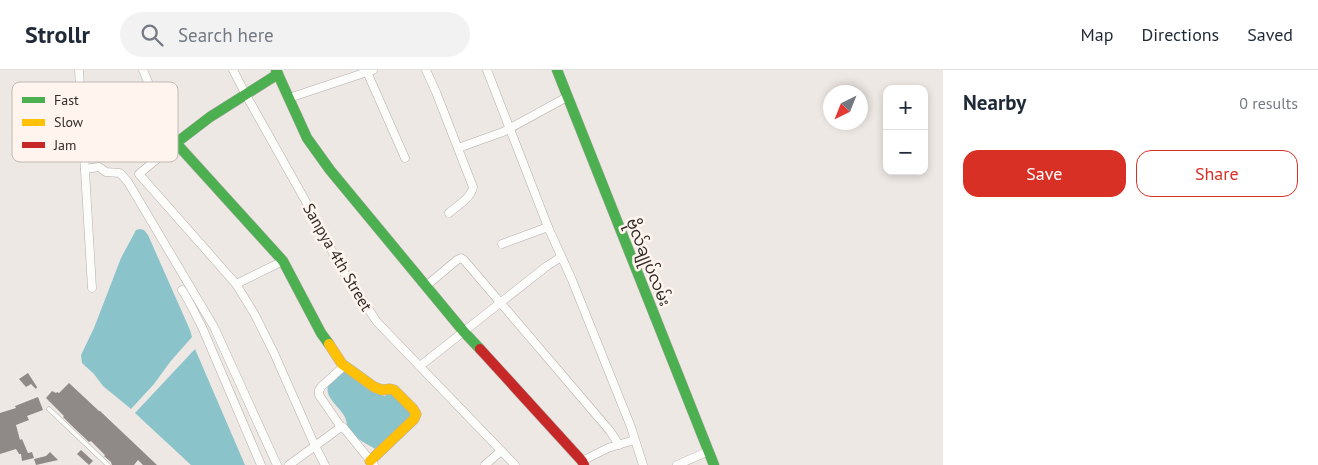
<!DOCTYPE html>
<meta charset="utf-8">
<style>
:root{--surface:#fff;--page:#f2f2f3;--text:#1f2937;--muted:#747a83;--line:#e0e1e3;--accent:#d93025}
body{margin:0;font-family:"PT Sans","Noto Sans Myanmar",sans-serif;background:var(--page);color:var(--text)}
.controls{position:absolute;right:15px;top:15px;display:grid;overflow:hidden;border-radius:10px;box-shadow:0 2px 8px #0003}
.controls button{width:45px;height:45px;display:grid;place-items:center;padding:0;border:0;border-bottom:1px solid var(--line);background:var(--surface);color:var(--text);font:25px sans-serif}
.compass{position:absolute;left:823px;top:15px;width:45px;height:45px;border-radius:50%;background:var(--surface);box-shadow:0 2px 8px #0003;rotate:223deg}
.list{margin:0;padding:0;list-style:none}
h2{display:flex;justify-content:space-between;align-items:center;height:65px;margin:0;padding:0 20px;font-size:21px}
h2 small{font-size:16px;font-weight:400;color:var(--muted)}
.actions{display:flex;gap:10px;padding:15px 20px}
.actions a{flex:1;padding:11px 0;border:1px solid var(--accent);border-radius:15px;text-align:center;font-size:18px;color:var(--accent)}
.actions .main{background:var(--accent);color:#fff}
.icon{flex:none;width:28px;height:28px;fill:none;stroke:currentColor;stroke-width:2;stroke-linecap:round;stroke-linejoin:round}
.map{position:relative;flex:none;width:943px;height:395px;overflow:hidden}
header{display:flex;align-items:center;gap:30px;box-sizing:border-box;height:70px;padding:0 25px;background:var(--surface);border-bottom:1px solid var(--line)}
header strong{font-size:24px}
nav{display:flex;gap:28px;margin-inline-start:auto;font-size:18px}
.search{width:350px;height:45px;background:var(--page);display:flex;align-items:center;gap:12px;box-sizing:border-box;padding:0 18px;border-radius:28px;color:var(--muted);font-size:19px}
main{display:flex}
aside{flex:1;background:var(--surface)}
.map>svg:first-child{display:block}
.water{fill:#8ac4ca}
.building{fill:#8f8a88}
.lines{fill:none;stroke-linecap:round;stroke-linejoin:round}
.lane-casing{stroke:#b4afac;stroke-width:5}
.street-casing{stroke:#b4afac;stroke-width:9}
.fast-casing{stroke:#b4afac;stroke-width:11}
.slow-casing{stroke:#b4afac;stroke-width:11}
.jam-casing{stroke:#b4afac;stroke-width:11}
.lane{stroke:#fcfcfb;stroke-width:4}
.street{stroke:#fcfcfb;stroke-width:8}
.fast{stroke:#4caf50;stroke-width:10}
.slow{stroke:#ffc107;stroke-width:10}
.jam{stroke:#c62828;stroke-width:10}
.labels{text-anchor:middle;stroke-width:5;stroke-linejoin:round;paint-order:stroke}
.street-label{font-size:16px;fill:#312c29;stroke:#fff5ee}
.key{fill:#fff5ee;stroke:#c1b9b3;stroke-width:1}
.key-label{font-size:14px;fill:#312c29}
</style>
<header>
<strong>Strollr</strong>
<div class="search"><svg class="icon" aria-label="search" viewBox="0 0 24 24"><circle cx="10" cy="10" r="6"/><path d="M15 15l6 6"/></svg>Search here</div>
<nav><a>Map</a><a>Directions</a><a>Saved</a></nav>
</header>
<main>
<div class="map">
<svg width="943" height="395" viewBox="0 0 943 395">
<rect width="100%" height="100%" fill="#eee8e4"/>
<!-- water -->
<g class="water">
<path d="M140,159L144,160L148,165L190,260L192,267L170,292L154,314L131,339L103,316L94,304L82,293L81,285L94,258L121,188L136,160Z"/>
<path d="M195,279L245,395H191L135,343Z"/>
<path d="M347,300L376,323L384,326L392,323L413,345L377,380C367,374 355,369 349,359C346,354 347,349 343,344C340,339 334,334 331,329C321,314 335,305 347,300Z"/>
</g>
<!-- building -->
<g class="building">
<path d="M28,303L37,317L36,319L31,314L26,317L19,309Z"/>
<path d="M69,313L99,341H100L157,395H143L138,390L134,395H112L111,392L104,386L105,385L91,371L89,372L71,355L63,347L64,346L46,328L52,321L56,323L57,322L59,323Z"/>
<path d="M38,327L43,340L27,346L29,350L16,355L20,370L22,369L28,383L32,382L34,388L22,391L21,384H19L16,379L0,384V343L16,338L15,336Z"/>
<path d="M81,380L93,391L89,395L77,384Z"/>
<path d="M50,382L58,390L36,395L34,389L46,386Z"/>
</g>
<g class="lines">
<!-- lane casing -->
<g class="lane-casing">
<path id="lane" d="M49,339L108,395"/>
</g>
<!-- street casing -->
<g class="street-casing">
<g id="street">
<path d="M79,0L92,218"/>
<path d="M143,0L167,57L176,73L139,104L236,214L255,245L274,283L315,376L325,395"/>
<path d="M233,0L246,25L305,130L341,198L377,252L515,395"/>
<path d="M426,0L436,22L473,117C471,128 457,136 449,143"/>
<path d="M487,0L548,157"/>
<path d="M367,2L405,88"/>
<path d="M289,28L373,0"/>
<path d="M458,78L503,62L567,27"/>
<path d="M85,99L99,97L106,102L120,103L128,112L214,257L277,395"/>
<path d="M502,174L548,157L572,210L631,357L643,395"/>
<path d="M236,214L283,191"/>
<path d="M426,216L457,190L461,188L464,190L610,361L619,375"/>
<path d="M182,220C190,232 195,244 202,257L261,395"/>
<path d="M420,296L547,196L561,187"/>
<path d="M341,357L319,325V320L322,316L344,296"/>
<path d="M582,391L608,378L634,370"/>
<path d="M289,395L341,357H343L374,395"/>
<path d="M485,395L501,381"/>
<path d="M677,395L709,381"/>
</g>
</g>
<!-- fast casing -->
<g class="fast-casing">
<g id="fast">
<path d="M276,0L307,68L330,100L464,262L480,279"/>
<path d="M557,0L714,395"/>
<path d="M278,4L210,47L176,73L283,191L321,263L329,274"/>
</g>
</g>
<!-- slow casing -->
<g class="slow-casing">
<path id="slow" d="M329,274L342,294L374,317L382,320L390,319L394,320L413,339L416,344L414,349L370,391"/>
</g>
<!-- jam casing -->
<g class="jam-casing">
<path id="jam" d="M480,279L582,391L584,395"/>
</g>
<!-- lane -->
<use href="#lane" class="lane"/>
<!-- street -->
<use href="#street" class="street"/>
<!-- fast -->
<use href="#fast" class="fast"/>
<!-- slow -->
<use href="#slow" class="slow"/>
<!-- jam -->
<use href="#jam" class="jam"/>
</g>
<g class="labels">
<!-- street labels -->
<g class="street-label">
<text transform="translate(338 187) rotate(60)" y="6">Sanpya 4th Street</text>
<text transform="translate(649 192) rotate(68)" y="6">ဗိုလ်ချုပ်လမ်း</text>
</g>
</g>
<!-- legend -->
<rect x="12" y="12" width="166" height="80" rx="8" class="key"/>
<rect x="22" y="27" width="23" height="6" fill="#4caf50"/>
<rect x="22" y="49" width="23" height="7" fill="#ffc107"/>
<rect x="22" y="72" width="23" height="6" fill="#c62828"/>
<g class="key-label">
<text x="54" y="35">Fast</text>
<text x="54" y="57">Slow</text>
<text x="54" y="80">Jam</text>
</g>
</svg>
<div class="controls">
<button>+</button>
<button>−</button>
</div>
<svg class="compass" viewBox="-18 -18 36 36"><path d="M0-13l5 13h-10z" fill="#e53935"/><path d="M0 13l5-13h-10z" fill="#747a83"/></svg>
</div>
<aside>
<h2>Nearby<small>0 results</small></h2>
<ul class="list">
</ul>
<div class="actions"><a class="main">Save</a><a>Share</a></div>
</aside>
</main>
